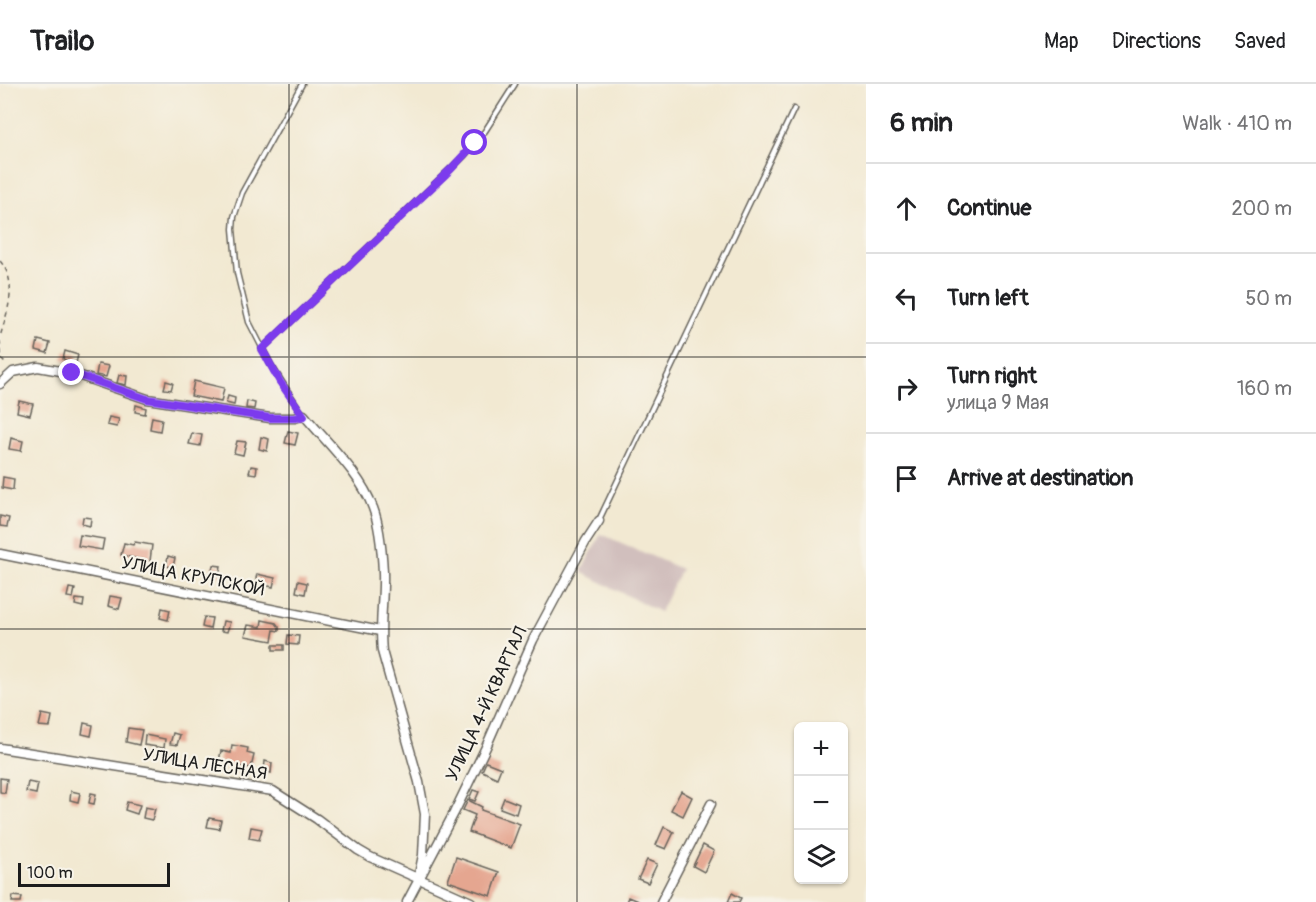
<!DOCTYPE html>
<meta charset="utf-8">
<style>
:root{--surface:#fff;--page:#f2f2f2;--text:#202124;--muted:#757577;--line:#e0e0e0}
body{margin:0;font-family:Pangolin,sans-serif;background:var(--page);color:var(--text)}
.controls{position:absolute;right:18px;bottom:18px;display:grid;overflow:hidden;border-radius:9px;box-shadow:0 2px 4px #0004}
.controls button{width:54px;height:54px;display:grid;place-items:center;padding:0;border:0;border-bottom:2px solid var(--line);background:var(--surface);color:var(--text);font:30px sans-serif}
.scale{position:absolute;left:18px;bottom:15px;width:152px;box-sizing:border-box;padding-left:6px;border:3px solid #1c1c1c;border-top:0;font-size:16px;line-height:21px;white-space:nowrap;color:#1c1c1c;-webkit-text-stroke:4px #f7f3e8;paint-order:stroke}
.stop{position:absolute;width:18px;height:18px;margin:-14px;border:4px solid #7c3aed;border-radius:50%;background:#fff}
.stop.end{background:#7c3aed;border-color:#fff;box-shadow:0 2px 6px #0008}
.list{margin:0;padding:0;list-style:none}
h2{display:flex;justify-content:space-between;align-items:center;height:78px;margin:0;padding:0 24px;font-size:26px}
h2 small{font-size:20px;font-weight:400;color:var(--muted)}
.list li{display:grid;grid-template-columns:39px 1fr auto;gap:18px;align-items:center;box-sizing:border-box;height:90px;padding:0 24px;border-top:2px solid var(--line)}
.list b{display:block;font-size:22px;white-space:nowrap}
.list p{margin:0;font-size:20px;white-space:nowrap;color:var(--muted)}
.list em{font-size:20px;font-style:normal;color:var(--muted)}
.icon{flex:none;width:33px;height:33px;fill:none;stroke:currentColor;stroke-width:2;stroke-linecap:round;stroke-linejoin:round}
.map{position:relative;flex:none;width:866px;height:818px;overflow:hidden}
header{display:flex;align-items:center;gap:36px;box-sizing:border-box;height:84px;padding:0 30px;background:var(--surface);border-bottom:2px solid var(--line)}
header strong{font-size:28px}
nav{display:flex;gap:33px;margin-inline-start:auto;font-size:21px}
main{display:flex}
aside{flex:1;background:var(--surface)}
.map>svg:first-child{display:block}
.industrial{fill:#d1bfbd}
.building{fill:#e5a690}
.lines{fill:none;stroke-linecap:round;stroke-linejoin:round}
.lane-casing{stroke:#67645c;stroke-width:7}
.street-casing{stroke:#67645c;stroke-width:11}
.path{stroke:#67645c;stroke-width:1.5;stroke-dasharray:4.5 4.5;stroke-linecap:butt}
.lane{stroke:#fff;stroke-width:4}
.street{stroke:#fff;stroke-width:8}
.route{stroke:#7c3aed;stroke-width:8}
.grid{fill:none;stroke:#1c1c1c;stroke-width:1.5;stroke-opacity:0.55}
.labels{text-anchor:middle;stroke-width:4.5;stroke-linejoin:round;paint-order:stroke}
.street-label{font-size:18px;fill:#1c1c1c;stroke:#f7f3e8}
</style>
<header>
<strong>Trailo</strong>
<nav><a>Map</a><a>Directions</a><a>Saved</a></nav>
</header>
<main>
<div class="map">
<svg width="866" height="818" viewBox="0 0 866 818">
<rect width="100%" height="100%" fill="#f7f3e8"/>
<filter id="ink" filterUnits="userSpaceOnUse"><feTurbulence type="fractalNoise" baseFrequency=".0167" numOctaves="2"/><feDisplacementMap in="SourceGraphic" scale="12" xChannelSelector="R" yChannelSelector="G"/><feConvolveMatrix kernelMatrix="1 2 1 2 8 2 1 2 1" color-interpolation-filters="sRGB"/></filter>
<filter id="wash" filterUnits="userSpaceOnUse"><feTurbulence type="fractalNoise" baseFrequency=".008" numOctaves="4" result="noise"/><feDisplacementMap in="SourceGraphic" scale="24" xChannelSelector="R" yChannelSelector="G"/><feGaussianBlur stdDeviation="1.35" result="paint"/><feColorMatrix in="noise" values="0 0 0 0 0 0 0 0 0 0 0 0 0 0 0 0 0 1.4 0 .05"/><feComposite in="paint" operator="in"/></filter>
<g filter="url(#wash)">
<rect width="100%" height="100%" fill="#f2e9d2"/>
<!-- industrial -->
<path class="industrial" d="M601,450L681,485L660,528L581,488Z"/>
<g id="blocks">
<!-- building -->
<g class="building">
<path d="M38,256L50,259L47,269L36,266Z"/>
<path d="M65,267L78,271L76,279L63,275Z"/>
<path d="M98,280L109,282L106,293L96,291Z"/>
<path d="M119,291L127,292L126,301L117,299Z"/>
<path d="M166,297L173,299L171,306L164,305Z"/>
<path d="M194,297L224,304L221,318L191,312Z"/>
<path d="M228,312L235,314L234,321L226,319Z"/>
<path d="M19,317L33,320L30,331L17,328Z"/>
<path d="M247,317L255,319L254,325L246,324Z"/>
<path d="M136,321L146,324L145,330L135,328Z"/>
<path d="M109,333L119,335L117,343L107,341Z"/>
<path d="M152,333L162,335L160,347L150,345Z"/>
<path d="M288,347L298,349L295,361L285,359Z"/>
<path d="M192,349L202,351L200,362L189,360Z"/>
<path d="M261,353L269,355L267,367L259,365Z"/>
<path d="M11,354L23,357L21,367L9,365Z"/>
<path d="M237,357L246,358L243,371L234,369Z"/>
<path d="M251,382L257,383L256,390L249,389Z"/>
<path d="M3,393L14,395L13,406L2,404Z"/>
<path d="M0,432L9,434L7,443L0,442Z"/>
<path d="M83,433L91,434L90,442L82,440Z"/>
<path d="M80,451L104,455L102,466L78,462Z"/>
<path d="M135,458L152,461L149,485L141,484L143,476L121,471L124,459L133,461Z"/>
<path d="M168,472L175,474L173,483L166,482Z"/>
<path d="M213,481L221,482L219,492L211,490Z"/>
<path d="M257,490L275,494L273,503L255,499Z"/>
<path d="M298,497L307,499L305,510L296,508Z"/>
<path d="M69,504L75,505L73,514L67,513Z"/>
<path d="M110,512L122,514L119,525L108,522Z"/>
<path d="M76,515L84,516L83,523L75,521Z"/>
<path d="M162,524L170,526L168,536L160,534Z"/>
<path d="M204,533L212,534L210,545L202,543Z"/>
<path d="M262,536L276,539L279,543V547L274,546L272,557L245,552L248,541L261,543Z"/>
<path d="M223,537L230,538L227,548L221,547Z"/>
<path d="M288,551L299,552L298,561L287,560Z"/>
<rect x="273" y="561" width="11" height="5"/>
<path d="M42,630L52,632L50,643L39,642Z"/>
<path d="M84,639L93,641L91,652L82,650Z"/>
<path d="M128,644L142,646L139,661L126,658Z"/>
<path d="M173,649L180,651L177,661L170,660Z"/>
<path d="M145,651L165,655L164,664L144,661Z"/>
<path d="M232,661L248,664L247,669L254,671L251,684L239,682L238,690L226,688L228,679L219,677L221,667L231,669Z"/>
<path d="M265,677L272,679L271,689L264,687Z"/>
<path d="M486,678L501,684L497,694L482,687Z"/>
<path d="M0,694L7,695L5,709L0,708Z"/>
<path d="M28,698L38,700L36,710L26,708Z"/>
<path d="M473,706L479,708L475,717L469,715Z"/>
<path d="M71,707L80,709L78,718L70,716Z"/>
<path d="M681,707L692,713L683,732L671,726Z"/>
<path d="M91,709L96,710L94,720L89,719Z"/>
<path d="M504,714L519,720L516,730L500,724Z"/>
<path d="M468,716L482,723L481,726L520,740L511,764L469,748L475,731L463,726Z"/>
<path d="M127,718L140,721L137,730L125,726Z"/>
<path d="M145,723L155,725L152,736L143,734Z"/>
<path d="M209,734L221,736L219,745L207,743Z"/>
<path d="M251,743L262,745L259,756L249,754Z"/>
<path d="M664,743L674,748L666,765L656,761Z"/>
<path d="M703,761L714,767L704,788L693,782Z"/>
<path d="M456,773L499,788L491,812L448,797Z"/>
<path d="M647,776L657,780L648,799L638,795Z"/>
<path d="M732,809L741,814L739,818H728Z"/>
<path d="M13,812L22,813L21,818H12Z"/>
<path d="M628,813L640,818H626Z"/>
</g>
</g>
</g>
<g filter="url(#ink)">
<use href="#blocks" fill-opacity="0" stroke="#67645c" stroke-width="1.5"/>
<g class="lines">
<!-- lane casing -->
<g class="lane-casing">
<g id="lane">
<path d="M302,0L242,109L234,133L233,145L237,189L249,238L271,281L303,331"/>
<path d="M262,265L464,72L485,47L515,0"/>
<path d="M599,436L794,25"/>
</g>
</g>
<!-- street casing -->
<g class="street-casing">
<g id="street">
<path d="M0,300L13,288L38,283L72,289L147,315L270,334H295L304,331C327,359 361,390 373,424C380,442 382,468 383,488C384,514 379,540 382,567L419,698L425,730L423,771L418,795"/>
<path d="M0,470L380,547"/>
<path d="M0,664L273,707L317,735L358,766L370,773L471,818"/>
<path d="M407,818L454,729L486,663L533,556L586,457L599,437"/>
<path d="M661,818L711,720"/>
</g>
</g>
<!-- path -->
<g class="path">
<path d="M0,177C19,199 7,228 0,253"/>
<path d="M0,257L2,276L7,281"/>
</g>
<!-- lane -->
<use href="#lane" class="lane"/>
<!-- street -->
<use href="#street" class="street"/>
</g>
</g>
<g class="lines" filter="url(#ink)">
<!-- route -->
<path class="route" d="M72,289L147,315L270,334H295L304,332L280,298L262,265L451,85L475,59"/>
</g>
<!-- grid -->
<path class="grid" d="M289,0V818M577,0V818M0,273H866M0,545H866"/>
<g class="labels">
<!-- street labels -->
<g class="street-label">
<text transform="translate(193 492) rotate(11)" y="6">УЛИЦА КРУПСКОЙ</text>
<text transform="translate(486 620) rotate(-65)" y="6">УЛИЦА 4-Й КВАРТАЛ</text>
<text transform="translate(205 680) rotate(9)" y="6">УЛИЦА ЛЕСНАЯ</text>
</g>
</g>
</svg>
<div class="controls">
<button>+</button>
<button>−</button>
<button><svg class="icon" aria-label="layers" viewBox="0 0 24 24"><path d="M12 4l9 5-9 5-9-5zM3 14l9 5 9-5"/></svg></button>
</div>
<div class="scale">100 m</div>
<div class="stop" style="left:475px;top:59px"></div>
<div class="stop end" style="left:72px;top:289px"></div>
</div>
<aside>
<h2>6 min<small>Walk · 410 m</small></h2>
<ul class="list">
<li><svg class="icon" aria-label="ahead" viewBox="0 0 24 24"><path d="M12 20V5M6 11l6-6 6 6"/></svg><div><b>Continue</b></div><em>200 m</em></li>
<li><svg class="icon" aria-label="left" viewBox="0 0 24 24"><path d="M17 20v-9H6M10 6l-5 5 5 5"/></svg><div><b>Turn left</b></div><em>50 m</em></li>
<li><svg class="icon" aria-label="right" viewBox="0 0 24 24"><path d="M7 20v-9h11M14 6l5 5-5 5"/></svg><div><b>Turn right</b><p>улица 9 Мая</p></div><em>160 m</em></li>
<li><svg class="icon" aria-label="arrive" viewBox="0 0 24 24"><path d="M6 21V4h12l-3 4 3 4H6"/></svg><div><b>Arrive at destination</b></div></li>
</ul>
</aside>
</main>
